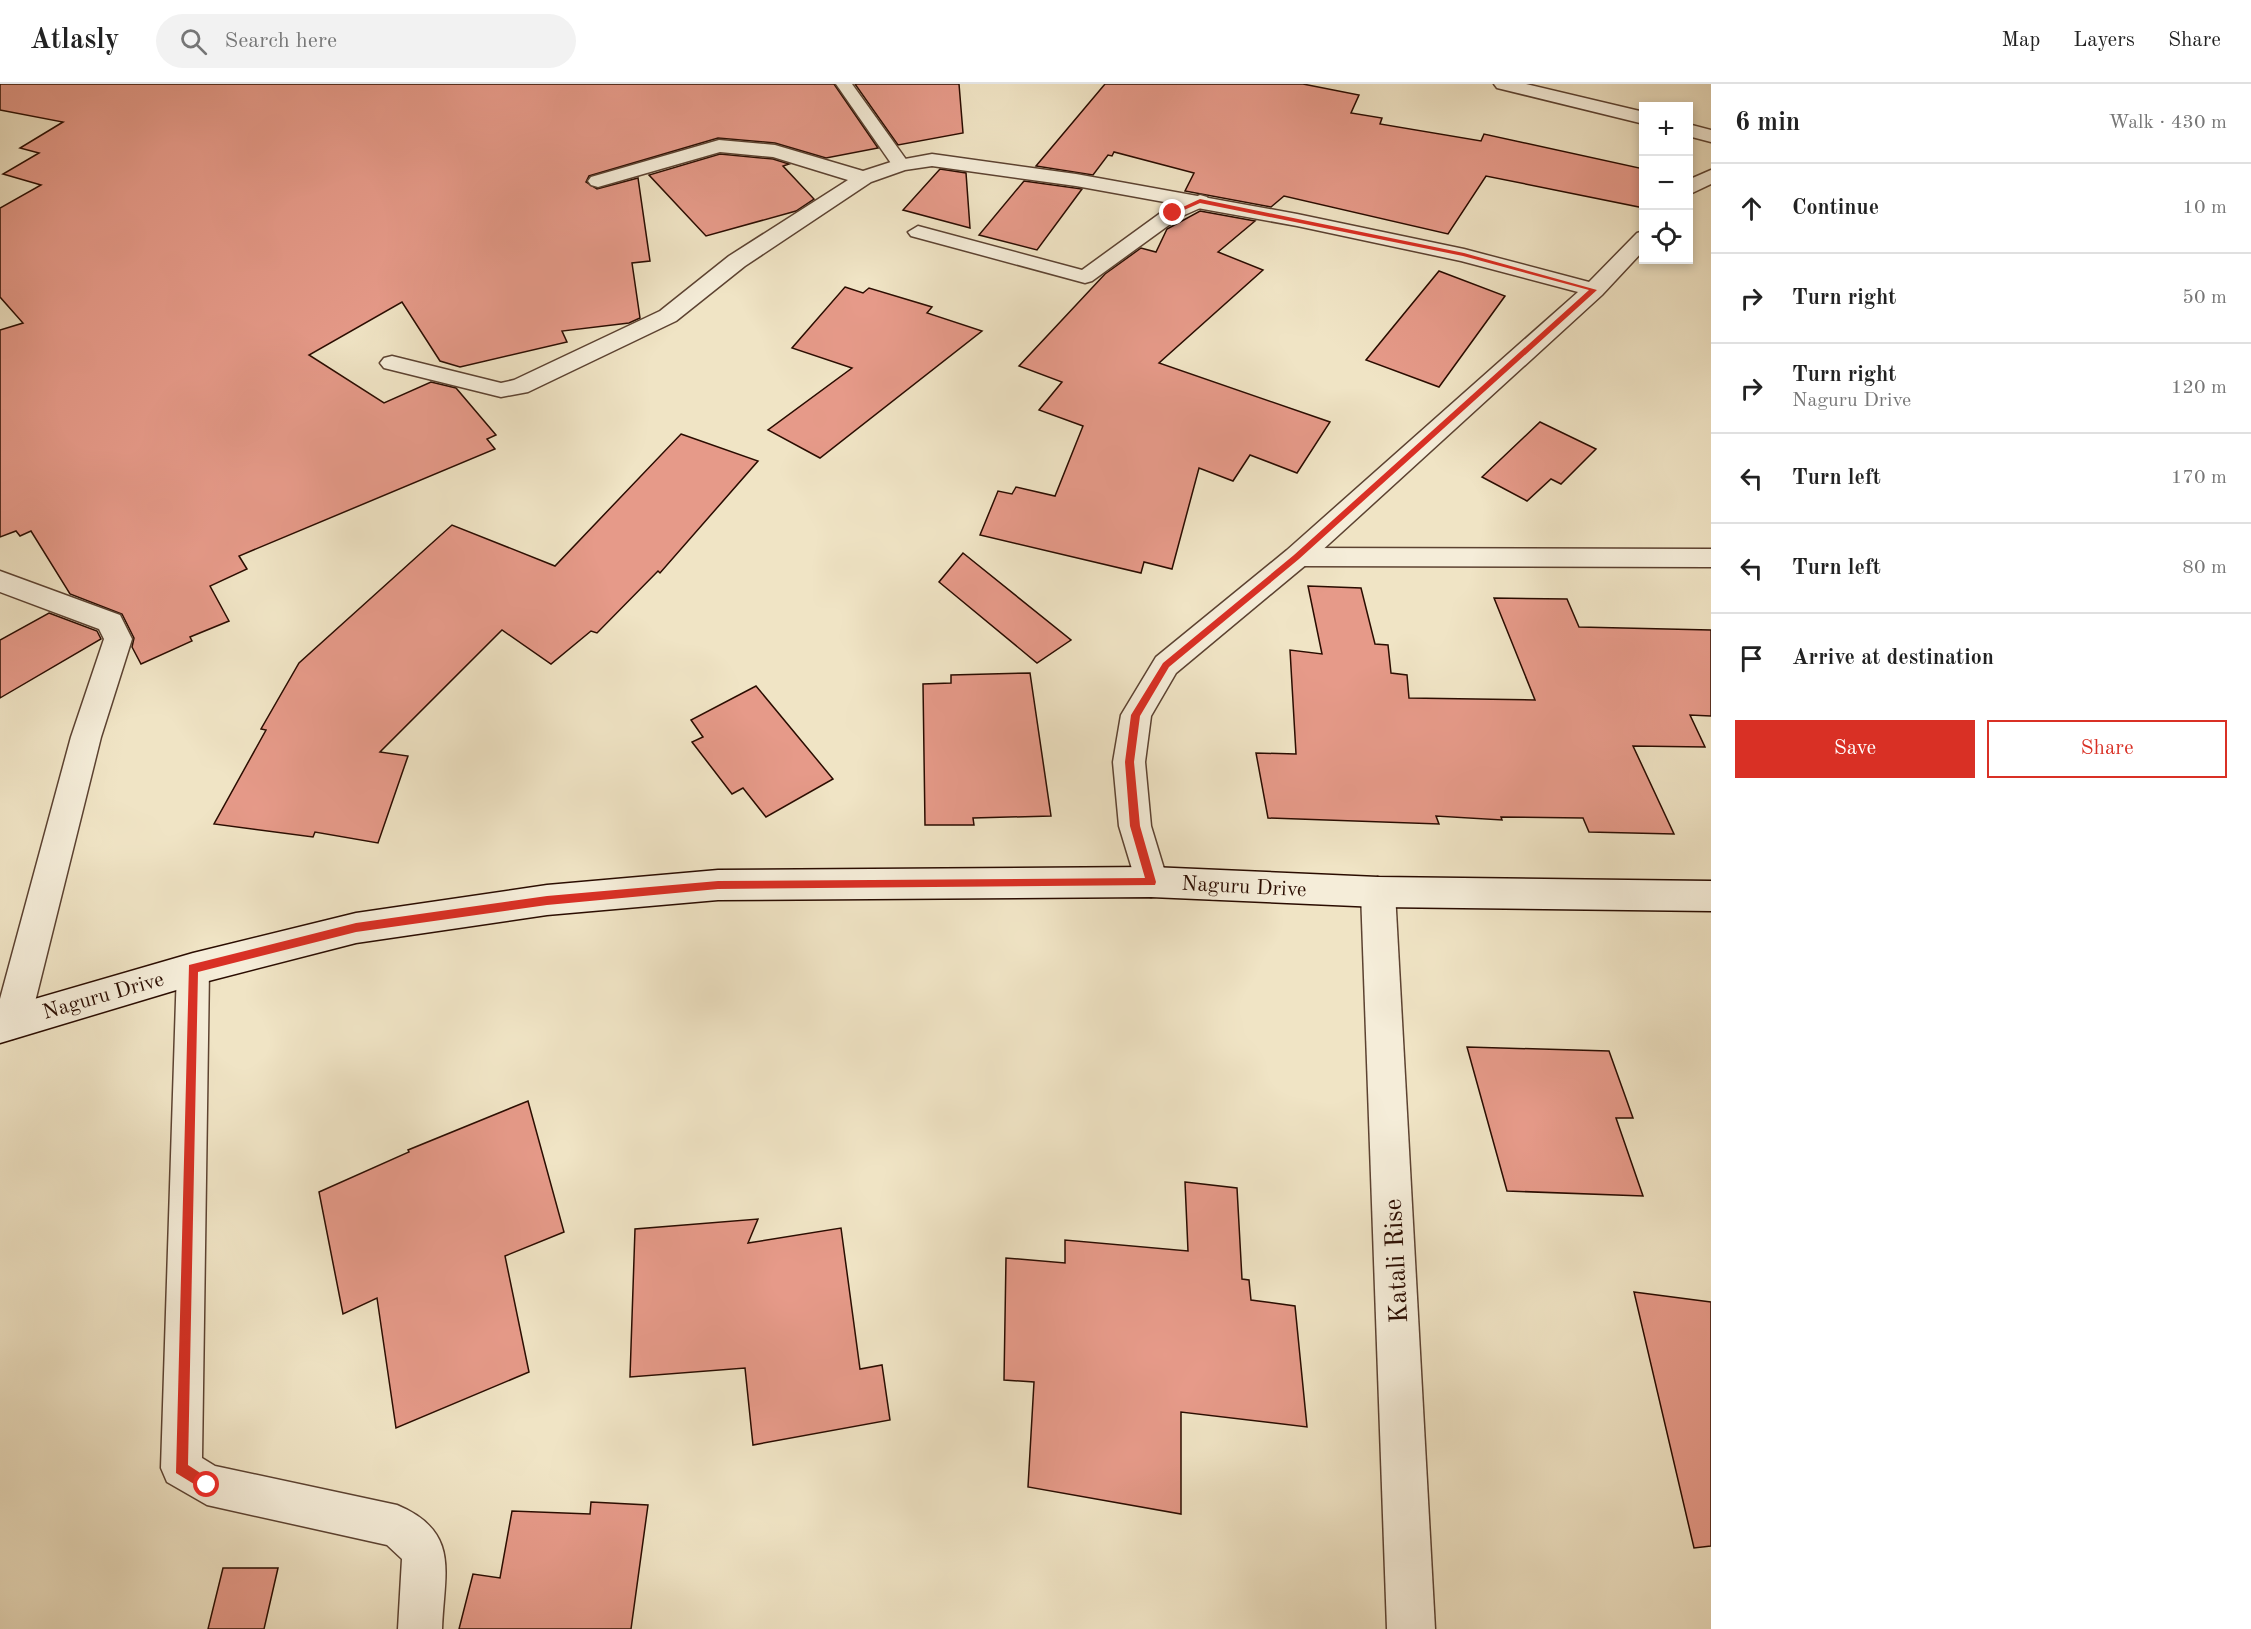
<!DOCTYPE html>
<meta charset="utf-8">
<style>
:root{--surface:#fff;--page:#f2f2f2;--text:#222;--muted:#767676;--line:#e0e0e0;--accent:#d93025}
body{margin:0;font-family:"Old Standard TT",serif;background:var(--page);color:var(--text)}
.controls{position:absolute;right:18px;top:18px;display:grid;overflow:hidden;border-radius:0px;box-shadow:0 3px 9px #0003}
.controls button{width:54px;height:54px;display:grid;place-items:center;padding:0;border:0;border-bottom:2px solid var(--line);background:var(--surface);color:var(--text);font:30px sans-serif}
.stop{position:absolute;width:18px;height:18px;margin:-14px;border:4px solid #d93025;border-radius:50%;background:#fff}
.stop.end{background:#d93025;border-color:#fff;box-shadow:0 2px 6px #0008}
.list{margin:0;padding:0;list-style:none}
h2{display:flex;justify-content:space-between;align-items:center;height:78px;margin:0;padding:0 24px;font-size:26px}
h2 small{font-size:20px;font-weight:400;color:var(--muted)}
.list li{display:grid;grid-template-columns:39px 1fr auto;gap:18px;align-items:center;box-sizing:border-box;height:90px;padding:0 24px;border-top:2px solid var(--line)}
.list b{display:block;font-size:22px;white-space:nowrap}
.list p{margin:0;font-size:20px;white-space:nowrap;color:var(--muted)}
.list em{font-size:20px;font-style:normal;color:var(--muted)}
.actions{display:flex;gap:12px;padding:18px 24px}
.actions a{flex:1;padding:14px 0;border:2px solid var(--accent);border-radius:0px;text-align:center;font-size:21px;color:var(--accent)}
.actions .main{background:var(--accent);color:#fff}
.icon{flex:none;width:33px;height:33px;fill:none;stroke:currentColor;stroke-width:2;stroke-linecap:round;stroke-linejoin:round}
.map{position:relative;flex:none;width:1711px;height:1545px;overflow:hidden}
header{display:flex;align-items:center;gap:36px;box-sizing:border-box;height:84px;padding:0 30px;background:var(--surface);border-bottom:2px solid var(--line)}
header strong{font-size:28px}
nav{display:flex;gap:33px;margin-inline-start:auto;font-size:21px}
.search{width:420px;height:54px;background:var(--page);display:flex;align-items:center;gap:15px;box-sizing:border-box;padding:0 21px;border-radius:33px;color:var(--muted);font-size:22px}
main{display:flex}
aside{flex:1;background:var(--surface)}
.map>svg:first-child{display:block}
.building{fill:#e69a89;stroke:#2a0c00;stroke-width:1.5}
.lines{fill:none;stroke-linecap:round;stroke-linejoin:round}
.lane-casing{stroke:#5c4231;stroke-width:3}
.street-casing{stroke:#5c4231;stroke-width:3}
.secondary-casing{stroke:#2a0c00;stroke-width:3}
.lane{fill:#f5edd9;fill-rule:evenodd}
.street{fill:#f5edd9;fill-rule:evenodd}
.secondary{fill:#f5edd9;fill-rule:evenodd}
.route{fill:#d93025}
.labels{text-anchor:middle;stroke-width:6;stroke-linejoin:round;paint-order:stroke}
.street-label{font-size:21px;fill:#2a0c00;stroke:#f5edd9}
.near-street-label{font-size:26px;fill:#2a0c00;stroke:#f5edd9}
</style>
<header>
<strong>Atlasly</strong>
<div class="search"><svg class="icon" aria-label="search" viewBox="0 0 24 24"><circle cx="10" cy="10" r="6"/><path d="M15 15l6 6"/></svg>Search here</div>
<nav><a>Map</a><a>Layers</a><a>Share</a></nav>
</header>
<main>
<div class="map">
<svg width="1711" height="1545" viewBox="0 0 1711 1545">
<rect width="100%" height="100%" fill="#f0e4c5"/>
<filter id="stains"><feTurbulence type="fractalNoise" baseFrequency=".00333" numOctaves="4"/><feColorMatrix values="0 0 0 0 .2 0 0 0 0 .09 0 0 0 0 .02 0 0 0 .5 -.17"/></filter>
<radialGradient id="worn" r=".72"><stop offset=".6" stop-color="#630" stop-opacity="0"/><stop offset="1" stop-color="#630" stop-opacity=".3"/></radialGradient>
<!-- building -->
<g class="building">
<path d="M0,0H834L878,64L826,74L775,59L718,54L589,92L586,98L597,105L638,94L650,177L632,179L640,234L629,239L562,247L567,258L460,283L440,277L402,218L309,271L384,319L431,298L456,304L496,351L487,355L495,365L239,472L247,485L210,502L229,537L190,553L192,557L141,580L132,563L134,554L122,530L70,510L31,447L20,452L16,447L0,453V246L23,239L0,213V124L41,101L3,90L39,69L20,64L63,38L0,26Z"/>
<path d="M855,0H959L963,49L898,61Z"/>
<path d="M1105,0H1303L1359,11L1351,29L1382,34L1380,40L1481,57L1484,50L1644,85V124L1486,92L1448,150L1284,112L1271,123L1185,107L1194,89L1114,68L1112,72L1108,71L1093,91L1036,82Z"/>
<path d="M720,70L773,75L789,80L783,82L814,115L796,127L706,152L649,91Z"/>
<path d="M940,85L966,89L970,144L903,126Z"/>
<path d="M1024,97L1082,105L1037,166L979,151Z"/>
<path d="M1200,127L1255,137L1218,168L1263,186L1159,279L1330,338L1297,389L1250,371L1233,397L1199,384L1172,485L1144,478L1141,489L980,451L998,407L1012,410L1016,403L1055,412L1083,342L1039,326L1062,298L1019,282L1105,190L1141,164L1156,168L1167,145Z"/>
<path d="M1439,187L1505,212L1439,303L1366,276Z"/>
<path d="M845,203L863,209L869,204L932,223L927,229L982,247L820,374L768,346L852,284L792,264Z"/>
<path d="M1540,338L1596,365L1561,400L1551,395L1527,417L1482,393Z"/>
<path d="M681,350L758,377L660,489L658,487L597,549L591,547L551,580L502,546L380,668L408,672L378,759L315,748L313,753L214,740L266,646L261,645L299,579L452,441L555,482Z"/>
<path d="M963,469L1071,556L1037,579L939,498Z"/>
<path d="M1308,502L1361,504L1375,560L1388,561L1391,589L1407,591L1409,614L1535,616L1494,514L1567,515L1579,543L1711,546V632L1690,631L1705,663L1633,662L1674,750L1589,748L1583,734L1501,733L1502,736L1436,732L1439,740L1268,734L1256,669L1296,670L1290,566L1322,570Z"/>
<path d="M49,529L97,547L101,555L0,614V556Z"/>
<path d="M1030,589L1051,732L973,734L974,741H925L923,600L951,599V591Z"/>
<path d="M756,602L833,695L766,733L743,704L732,710L692,658L703,653L691,636Z"/>
<path d="M1467,963L1609,967L1633,1034H1616L1643,1112L1507,1107Z"/>
<path d="M528,1017L564,1148L505,1172L529,1288L396,1344L377,1214L343,1230L319,1108L409,1068L408,1066Z"/>
<path d="M1185,1098L1237,1104L1242,1195L1249,1196L1251,1216L1295,1222L1307,1343L1181,1328V1430L1028,1403L1034,1298L1004,1296L1006,1174L1065,1179V1156L1188,1167Z"/>
<path d="M758,1135L748,1159L841,1144L860,1285L882,1281L890,1336L753,1361L745,1284L630,1293L635,1145Z"/>
<path d="M1634,1208L1711,1218V1462L1694,1464Z"/>
<path d="M591,1418L648,1421L631,1545H459L473,1490L500,1494L512,1427L590,1430Z"/>
<path d="M223,1484H278L264,1545H208Z"/>
</g>
<g class="lines">
<!-- lane casing -->
<g class="lane-casing">
<g id="lane">
<path d="M836,0H852L910,81L907,85H895Z"/>
<path d="M1200,111L1207,113L1209,117L1207,121L1180,133L1092,197L1085,199L911,152L908,148L918,142L1082,186L1166,125Z"/>
<path d="M1297,464L1711,465V483L1297,482L1288,479L1285,473L1288,467Z"/>
<path d="M193,870L204,875L209,885L202,1374L215,1382L397,1421C461,1448 444,1488 442,1545H398L402,1475L387,1461L207,1421L167,1398L161,1384L177,885L182,875Z"/>
</g>
</g>
<!-- street casing -->
<g class="street-casing">
<g id="street">
<path d="M1494,0H1526L1644,28V40L1497,4Z"/>
<path d="M1688,40L1711,46V58L1688,52Z"/>
<path d="M719,56L775,61L863,87L894,77L932,70L1076,90L1297,130L1464,165L1589,198L1637,149L1644,147V166L1602,211L1307,480L1176,589L1151,632L1145,678L1151,742L1168,798L1163,808L1151,813L1139,808L1119,742L1113,678L1121,631L1156,573L1287,466L1578,208L1461,177L1297,142L1076,102L932,82L905,86L871,98L745,182L676,237L528,308L501,313L384,284L380,279L384,274L392,272L501,299L514,296L660,227L729,172L848,96L773,73L720,68L598,103L591,101L588,97L591,93Z"/>
<path d="M1711,86V100L1688,111V96Z"/>
<path d="M0,487L120,531L132,555L101,653L30,938L25,950L12,955L0,950V915L71,653L104,555L99,545L0,508Z"/>
<path d="M1378,793L1390,798L1395,808L1435,1545H1387L1361,808L1366,798Z"/>
</g>
</g>
<!-- secondary casing -->
<g class="secondary-casing">
<path id="secondary" d="M1151,783L1378,793L1711,797V827L1378,823L1151,813L718,816L547,831L356,859L193,901L0,959V925L193,869L356,829L547,801L718,786Z"/>
</g>
<!-- lane -->
<use href="#lane" class="lane"/>
<!-- street -->
<use href="#street" class="street"/>
<!-- secondary -->
<use href="#secondary" class="secondary"/>
</g>
<!-- route -->
<path class="route" d="M1200,115L1464,169L1597,206L1299,475L1169,583L1140,632L1134,678L1140,742L1156,798L1155,801L718,805L547,821L356,848L198,888L188,1381L211,1396L213,1401L207,1408L176,1389L189,881L356,839L547,812L718,797L1145,794L1130,742L1125,678L1131,631L1163,579L1294,471L1589,206L1463,172L1200,119L1175,130L1170,129Z"/>
<g class="labels">
<!-- street labels -->
<g class="street-label">
<text transform="translate(1244 802) rotate(3)" y="7">Naguru Drive</text>
<text transform="translate(103 911) rotate(-16)" y="7">Naguru Drive</text>
</g>
<!-- near-street labels -->
<g class="near-street-label">
<text transform="translate(1395 1177) rotate(-93)" y="9">Katali Rise</text>
</g>
</g>
<rect width="100%" height="100%" filter="url(#stains)"/>
<rect width="100%" height="100%" fill="url(#worn)"/>
</svg>
<div class="controls">
<button>+</button>
<button>−</button>
<button><svg class="icon" aria-label="locate" viewBox="0 0 24 24"><circle cx="12" cy="12" r="6"/><path d="M12 2v4M12 18v4M2 12h4M18 12h4"/></svg></button>
</div>
<div class="stop" style="left:207px;top:1401px"></div>
<div class="stop end" style="left:1173px;top:129px"></div>
</div>
<aside>
<h2>6 min<small>Walk · 430 m</small></h2>
<ul class="list">
<li><svg class="icon" aria-label="ahead" viewBox="0 0 24 24"><path d="M12 20V5M6 11l6-6 6 6"/></svg><div><b>Continue</b></div><em>10 m</em></li>
<li><svg class="icon" aria-label="right" viewBox="0 0 24 24"><path d="M7 20v-9h11M14 6l5 5-5 5"/></svg><div><b>Turn right</b></div><em>50 m</em></li>
<li><svg class="icon" aria-label="right" viewBox="0 0 24 24"><path d="M7 20v-9h11M14 6l5 5-5 5"/></svg><div><b>Turn right</b><p>Naguru Drive</p></div><em>120 m</em></li>
<li><svg class="icon" aria-label="left" viewBox="0 0 24 24"><path d="M17 20v-9H6M10 6l-5 5 5 5"/></svg><div><b>Turn left</b></div><em>170 m</em></li>
<li><svg class="icon" aria-label="left" viewBox="0 0 24 24"><path d="M17 20v-9H6M10 6l-5 5 5 5"/></svg><div><b>Turn left</b></div><em>80 m</em></li>
<li><svg class="icon" aria-label="arrive" viewBox="0 0 24 24"><path d="M6 21V4h12l-3 4 3 4H6"/></svg><div><b>Arrive at destination</b></div></li>
</ul>
<div class="actions"><a class="main">Save</a><a>Share</a></div>
</aside>
</main>
